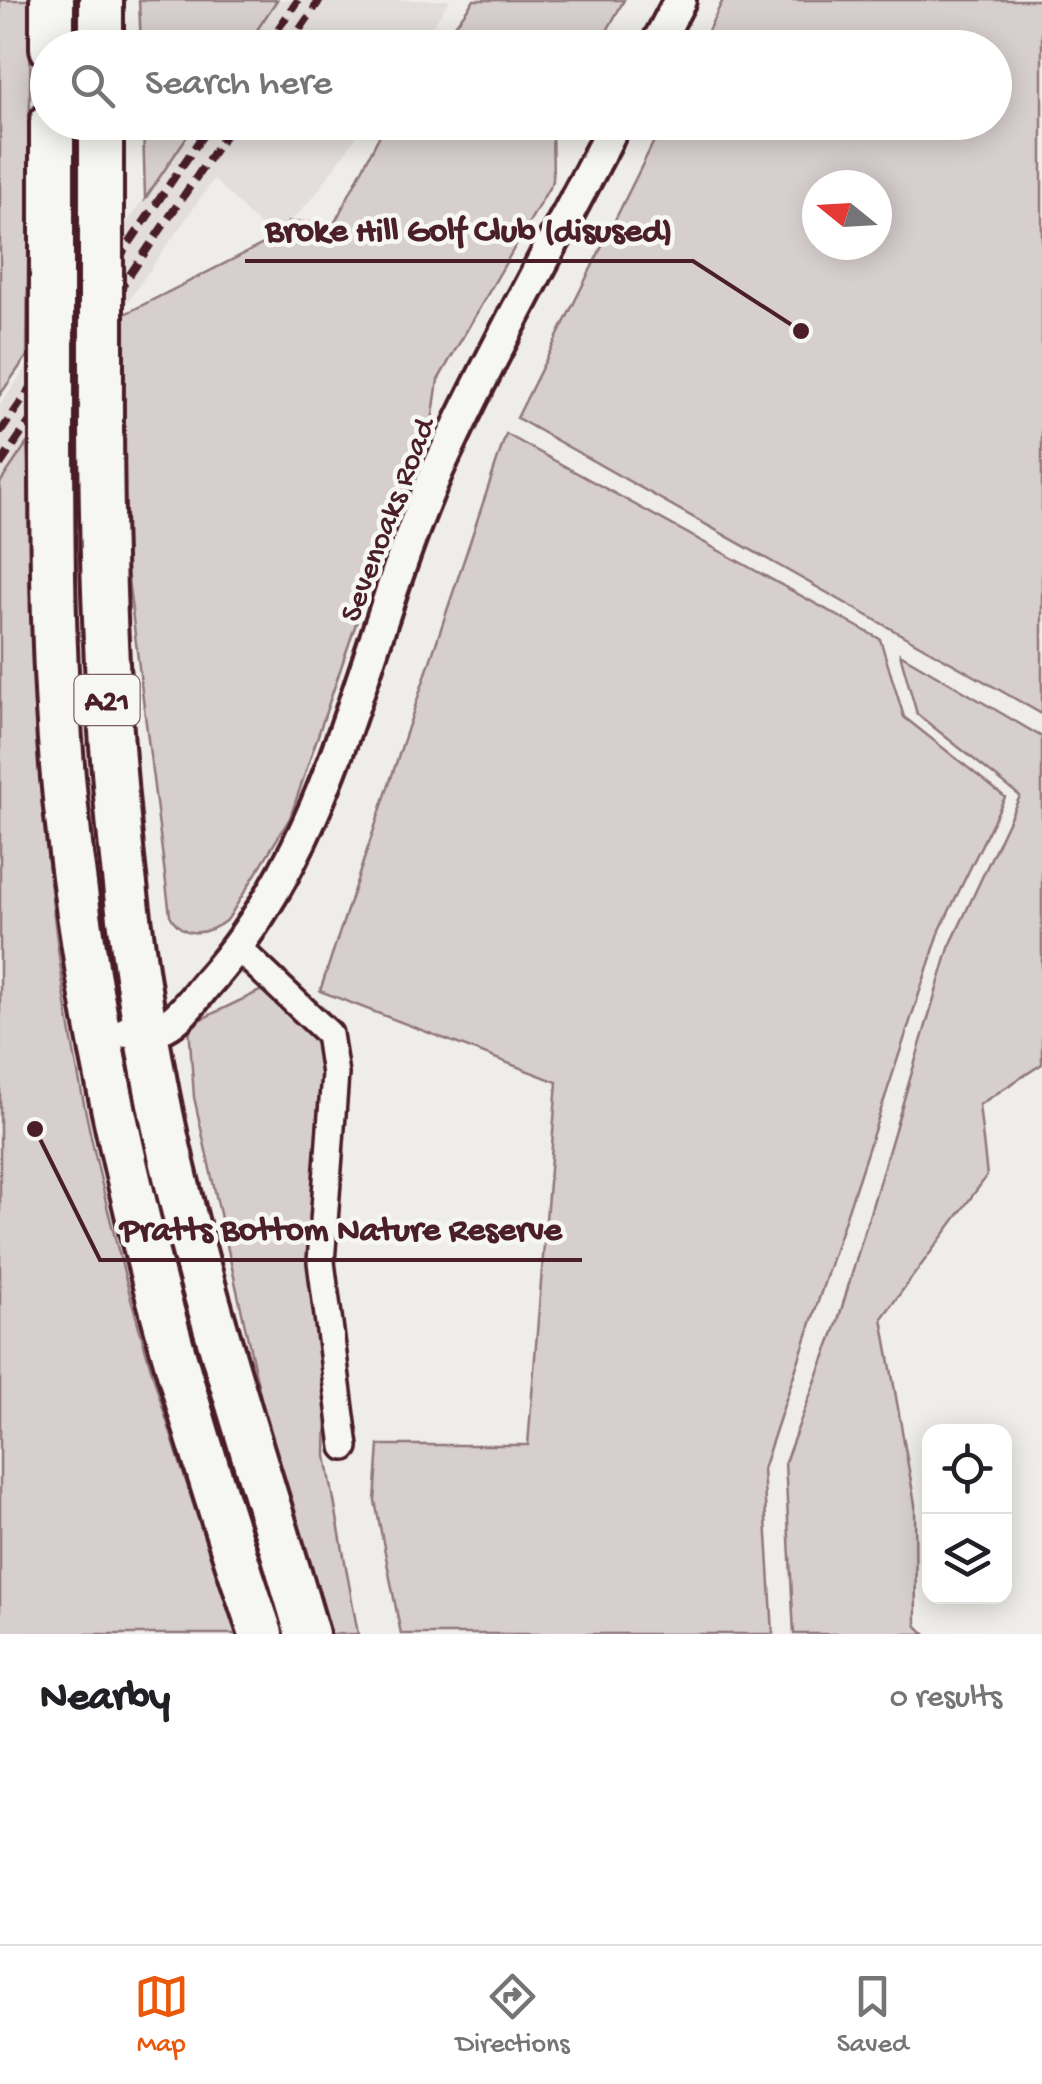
<!DOCTYPE html>
<style>
:root{--surface:#fff;--page:#f2f2f2;--text:#202124;--muted:#757577;--line:#e0e0e0;--accent:#ea580c}
body{margin:0;font-family:"Gochi Hand",sans-serif;background:var(--page);color:var(--text)}
.controls{position:absolute;right:30px;bottom:30px;display:grid;overflow:hidden;border-radius:20px;box-shadow:0 5px 25px #0003}
.controls button{width:90px;height:90px;display:grid;place-items:center;padding:0;border:0;border-bottom:2px solid var(--line);background:var(--surface);color:var(--text);font:50px sans-serif}
.compass{position:absolute;left:802px;top:170px;width:90px;height:90px;border-radius:50%;background:var(--surface);box-shadow:0 5px 25px #0003;rotate:288deg}
.list{margin:0;padding:0;list-style:none}
h2{display:flex;justify-content:space-between;align-items:center;height:130px;margin:0;padding:0 40px;font-size:42px}
h2 small{font-size:32px;font-weight:400;color:var(--muted)}
.icon{flex:none;width:55px;height:55px;fill:none;stroke:currentColor;stroke-width:2;stroke-linecap:round;stroke-linejoin:round}
.map{position:relative;flex:none;width:1042px;height:1634px;overflow:hidden}
.search{position:absolute;background:var(--surface);box-shadow:0 5px 25px #0003;left:30px;right:30px;top:30px;height:110px;display:flex;align-items:center;gap:25px;box-sizing:border-box;padding:0 35px;border-radius:55px;color:var(--muted);font-size:38px}
.sheet{height:310px;background:var(--surface)}
nav{display:flex;justify-content:space-around;align-items:center;box-sizing:border-box;height:140px;border-top:2px solid var(--line);background:var(--surface);font-size:28px;color:var(--muted)}
nav a{display:grid;justify-items:center;gap:5px}
nav .on{color:var(--accent)}
.map>svg:first-child{display:block}
.built{fill:#e3dedc}
.green{fill:#d7cfce;stroke:#90777c;stroke-width:2.5;fill-rule:evenodd}
.lines{fill:none;stroke-linecap:round;stroke-linejoin:round}
.minor-casing{stroke:#4a1f2b;stroke-width:32}
.tertiary-casing{stroke:#4a1f2b;stroke-width:38}
.trunk-casing{stroke:#4a1f2b;stroke-width:50}
.minor{stroke:#f6f6f2;stroke-width:25}
.tertiary{stroke:#f6f6f2;stroke-width:30}
.trunk{stroke:#f6f6f2;stroke-width:42}
.rail{stroke:#4a1f2b;stroke-width:8;stroke-dasharray:15 8;stroke-linecap:butt}
.trunk-bridge-casing{stroke:#4a1f2b;stroke-width:50;stroke-linecap:butt}
.trunk-bridge{stroke:#f6f6f2;stroke-width:42}
.labels{text-anchor:middle;stroke-width:9;stroke-linejoin:round;paint-order:stroke}
.shield{fill:#f6f6f2;stroke:#7e6067;stroke-width:2.5}
.shield-label{font-size:30px;font-weight:bold;fill:#4a1f2b}
.street-label{font-size:32px;fill:#4a1f2b;stroke:#f6f6f2}
.leader{fill:none;stroke:#4a1f2b;stroke-width:4}
.callout-dot{fill:#4a1f2b;stroke:#f6f6f2;stroke-width:4}
.callout-label{font-size:35px;text-anchor:middle;font-weight:bold;fill:#4a1f2b;stroke:#f6f6f2;stroke-width:9;stroke-linejoin:round;paint-order:stroke}
</style>
<div class="map">
<svg width="1042" height="1634" viewBox="0 0 1042 1634">
<rect width="100%" height="100%" fill="#efedea"/>
<filter id="ink" filterUnits="userSpaceOnUse"><feTurbulence type="fractalNoise" baseFrequency=".01" numOctaves="2"/><feDisplacementMap in="SourceGraphic" scale="20" xChannelSelector="R" yChannelSelector="G"/><feConvolveMatrix kernelMatrix="1 2 1 2 8 2 1 2 1" color-interpolation-filters="sRGB"/></filter>
<g filter="url(#ink)">
<!-- built -->
<g class="built">
<path d="M277,0H450L418,47L245,48Z"/>
<path d="M196,123H366L313,198L273,239L214,179L0,483V405Z"/>
</g>
<!-- green -->
<g class="green">
<path d="M0,0H31L27,356L0,395Z"/>
<path d="M139,0H277L245,48L141,47Z"/>
<path d="M474,0H624L598,47H439Z"/>
<path d="M723,0H1042V714L517,418L663,123L994,122V48L700,47ZM817,185H877V245H817Z"/>
<path d="M143,123H196L145,199Z"/>
<path d="M386,123H552L553,181L438,380L431,429L371,579L290,818L228,919C208,935 183,940 170,915L121,523L123,315L273,239L289,222L334,224Z"/>
<path d="M506,434L880,639L904,717L1005,797L940,930L763,1469L773,1634H401L375,1501L379,1445H528L557,1082L320,991Z"/>
<path d="M27,443C33,614 36,785 59,956C88,1179 163,1421 237,1634H0V483Z"/>
<path d="M900,654L1042,737V1064L979,1105L987,1176L882,1318L915,1504L916,1625L925,1634H794L785,1462L837,1324L949,948L1020,796L917,714Z"/>
<path d="M264,989L335,1025L326,1456L358,1634H326L273,1452L194,1097L189,1025Z"/>
</g>
<g class="lines">
<!-- minor casing -->
<g class="minor-casing">
<path id="minor" d="M237,947L329,1034L335,1074L321,1262L345,1447"/>
</g>
<!-- tertiary casing -->
<g class="tertiary-casing">
<g id="tertiary">
<path d="M655,48L680,0"/>
<path d="M127,1032C139,1029 154,1031 165,1026C181,1018 195,997 207,983C339,837 361,641 439,467C493,350 557,237 616,122"/>
</g>
</g>
<!-- trunk casing -->
<g class="trunk-casing">
<g id="trunk">
<path d="M52,0V48"/>
<path d="M101,48V0"/>
<path d="M52,122V227"/>
<path d="M101,122V157"/>
<path d="M101,369C100,623 111,873 163,1123C200,1296 258,1464 307,1634"/>
<path d="M52,436C52,557 53,678 65,798C93,1085 169,1362 261,1634"/>
</g>
</g>
<!-- minor -->
<use href="#minor" class="minor"/>
<!-- tertiary -->
<use href="#tertiary" class="tertiary"/>
<!-- trunk -->
<use href="#trunk" class="trunk"/>
<!-- rail -->
<g class="rail">
<path d="M265,48L298,0"/>
<path d="M287,48L320,0"/>
<path d="M0,433L212,122"/>
<path d="M0,465L234,122"/>
</g>
<!-- trunk-bridge casing -->
<g class="trunk-bridge-casing">
<g id="trunk-bridge">
<path d="M52,227V436"/>
<path d="M101,369V157"/>
</g>
</g>
<!-- trunk-bridge -->
<use href="#trunk-bridge" class="trunk-bridge"/>
</g>
</g>
<g class="labels">
<!-- shield labels -->
<rect class="shield" x="74.5" y="675" width="65" height="50" rx="8"/>
<g class="shield-label">
<text x="107" y="710">A21</text>
</g>
<!-- street labels -->
<g class="street-label">
<text transform="translate(385 519) rotate(-69)" y="11">Sevenoaks Road</text>
</g>
</g>
<!-- callouts -->
<path class="leader" d="M801 331L693 261H245M35 1129L100 1260H582"/>
<g class="callout-dot">
<circle cx="801" cy="331" r="10"/>
<circle cx="35" cy="1129" r="10"/>
</g>
<g class="callout-label">
<text x="469" y="240">Broke Hill Golf Club (disused)</text>
<text x="341" y="1239">Pratts Bottom Nature Reserve</text>
</g>
</svg>
<div class="controls">
<button><svg class="icon" aria-label="locate" viewBox="0 0 24 24"><circle cx="12" cy="12" r="6"/><path d="M12 2v4M12 18v4M2 12h4M18 12h4"/></svg></button>
<button><svg class="icon" aria-label="layers" viewBox="0 0 24 24"><path d="M12 4l9 5-9 5-9-5zM3 14l9 5 9-5"/></svg></button>
</div>
<svg class="compass" viewBox="-18 -18 36 36"><path d="M0-13l5 13h-10z" fill="#e53935"/><path d="M0 13l5-13h-10z" fill="#757577"/></svg>
<div class="search"><svg class="icon" aria-label="search" viewBox="0 0 24 24"><circle cx="10" cy="10" r="6"/><path d="M15 15l6 6"/></svg>Search here</div>
</div>
<section class="sheet">
<h2>Nearby<small>0 results</small></h2>
<ul class="list">
</ul>
</section>
<nav>
<a class="on"><svg class="icon" aria-label="map" viewBox="0 0 24 24"><path d="M3 6l6-2 6 2 6-2v14l-6 2-6-2-6 2zM9 4v14M15 6v14"/></svg>Map</a>
<a><svg class="icon" aria-label="directions" viewBox="0 0 24 24"><path d="M12 3l9 9-9 9-9-9zM9 14v-3h6M13 9l2 2-2 2"/></svg>Directions</a>
<a><svg class="icon" aria-label="saved" viewBox="0 0 24 24"><path d="M7 4h10v16l-5-4-5 4z"/></svg>Saved</a>
</nav>
